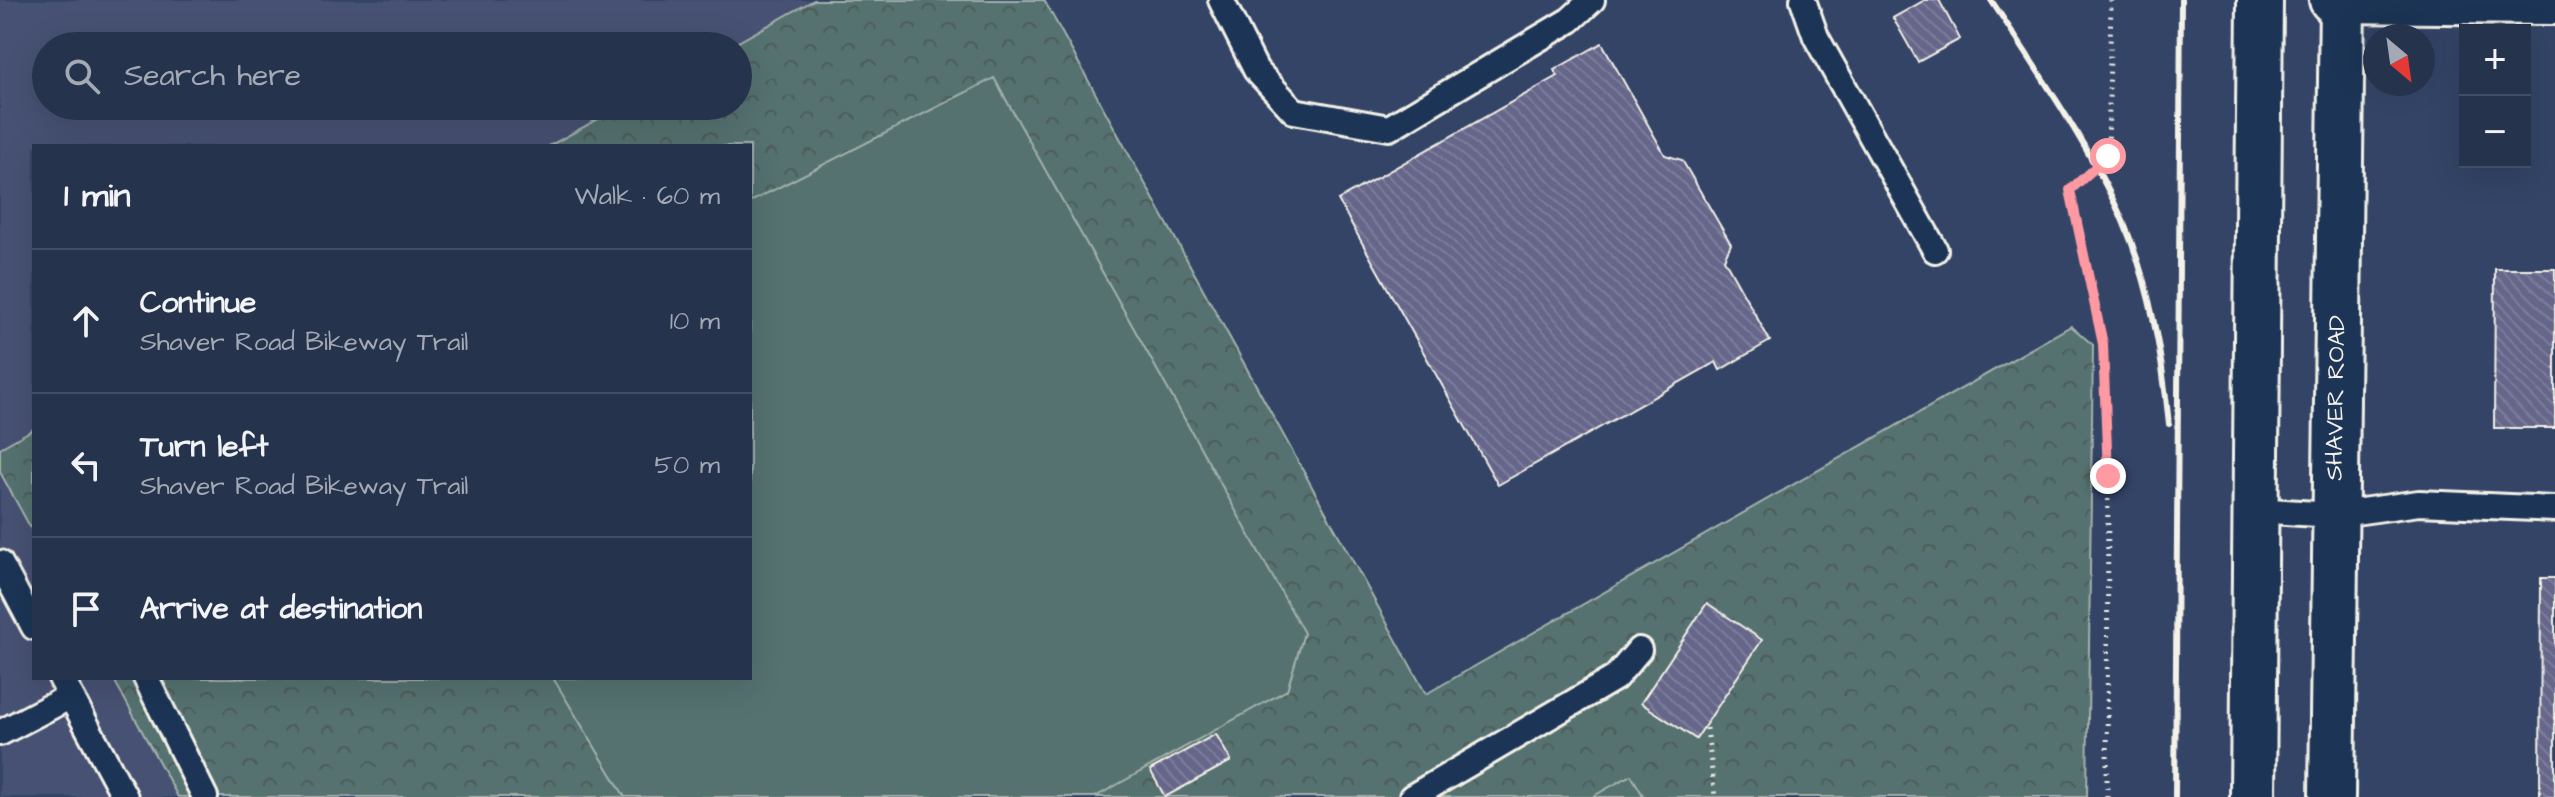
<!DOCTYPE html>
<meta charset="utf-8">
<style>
:root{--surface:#26334c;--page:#323f56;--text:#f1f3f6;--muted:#a4aab5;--line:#424e64}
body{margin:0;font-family:"Architects Daughter",sans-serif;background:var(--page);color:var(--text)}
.controls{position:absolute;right:24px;top:24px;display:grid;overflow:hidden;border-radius:0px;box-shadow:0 8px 32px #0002}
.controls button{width:72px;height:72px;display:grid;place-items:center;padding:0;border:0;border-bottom:2px solid var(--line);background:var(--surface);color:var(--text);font:40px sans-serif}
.compass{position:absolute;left:2363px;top:24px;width:72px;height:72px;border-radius:50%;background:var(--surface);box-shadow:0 8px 32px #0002;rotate:151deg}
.stop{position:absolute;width:24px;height:24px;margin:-18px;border:6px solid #ff9aa2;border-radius:50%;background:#fff}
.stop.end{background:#ff9aa2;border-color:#fff;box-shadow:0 2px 8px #0008}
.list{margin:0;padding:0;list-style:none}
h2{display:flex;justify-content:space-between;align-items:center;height:104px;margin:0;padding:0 32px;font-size:34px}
h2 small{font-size:26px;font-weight:400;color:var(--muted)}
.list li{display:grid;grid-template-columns:52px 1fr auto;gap:24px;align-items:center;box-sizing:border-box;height:144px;padding:0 32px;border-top:2px solid var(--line)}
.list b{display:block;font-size:30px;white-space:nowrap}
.list p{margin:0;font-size:26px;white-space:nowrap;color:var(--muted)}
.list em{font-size:26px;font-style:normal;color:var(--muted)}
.icon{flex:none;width:44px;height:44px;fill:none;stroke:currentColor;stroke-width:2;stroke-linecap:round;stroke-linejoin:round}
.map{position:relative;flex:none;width:2555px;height:797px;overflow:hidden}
.search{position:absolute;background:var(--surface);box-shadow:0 8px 32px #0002;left:32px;top:32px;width:720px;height:88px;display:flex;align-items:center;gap:20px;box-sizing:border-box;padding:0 28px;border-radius:44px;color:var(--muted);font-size:30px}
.panel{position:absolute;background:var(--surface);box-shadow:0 8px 32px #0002;left:32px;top:144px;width:720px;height:536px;border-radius:0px}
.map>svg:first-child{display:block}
.built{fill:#465173}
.park{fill:url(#park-crowns);stroke:#a4b2ac;stroke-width:2}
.garden{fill:#557270;stroke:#a4b2ac;stroke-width:2}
.building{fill:url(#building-back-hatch);stroke:#f4f1e8;stroke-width:2}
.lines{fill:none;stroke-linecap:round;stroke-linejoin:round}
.lane-casing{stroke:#f4f1e8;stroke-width:30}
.street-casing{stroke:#f4f1e8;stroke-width:50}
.secondary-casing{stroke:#f4f1e8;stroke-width:50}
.path{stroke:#f4f1e8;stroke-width:5;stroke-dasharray:2 6;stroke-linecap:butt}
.lane{stroke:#1d3557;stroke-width:24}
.street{stroke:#1d3557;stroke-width:44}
.secondary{stroke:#1d3557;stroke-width:44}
.rail{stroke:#f4f1e8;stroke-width:6}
.route{stroke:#ff9aa2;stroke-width:10}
.labels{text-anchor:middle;stroke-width:7;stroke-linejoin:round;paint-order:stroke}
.street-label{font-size:24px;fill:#f4f1e8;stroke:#1d3557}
</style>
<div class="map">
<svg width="2555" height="797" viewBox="0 0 2555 797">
<defs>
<pattern id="park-crowns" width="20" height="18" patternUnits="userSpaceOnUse" patternTransform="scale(2)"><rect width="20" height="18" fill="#557270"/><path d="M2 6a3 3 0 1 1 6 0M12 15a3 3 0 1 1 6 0" fill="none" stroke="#4e5b59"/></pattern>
<pattern id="building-back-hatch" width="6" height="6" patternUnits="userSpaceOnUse" patternTransform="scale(2)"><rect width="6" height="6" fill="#65668a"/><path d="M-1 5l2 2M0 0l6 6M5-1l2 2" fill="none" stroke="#7c7c9a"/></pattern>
</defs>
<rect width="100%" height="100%" fill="#346"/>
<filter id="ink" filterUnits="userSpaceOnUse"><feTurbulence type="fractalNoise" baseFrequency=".0125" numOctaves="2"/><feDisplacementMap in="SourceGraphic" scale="16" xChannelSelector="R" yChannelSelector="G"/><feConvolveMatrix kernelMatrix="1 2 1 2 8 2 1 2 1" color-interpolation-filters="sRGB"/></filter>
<g filter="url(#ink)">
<!-- built -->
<g class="built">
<path d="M0,0H814L731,46H46V106H622L549,146H34V429L0,448Z"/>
<path d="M0,472L34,534V678H113L178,797H0Z"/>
</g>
<!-- park -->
<g class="park">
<path d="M814,0H1044L1426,694L2071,326L2093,345L2087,797H178L113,678H750V146H549L622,106H738V46H731Z"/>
<path d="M34,429V534L0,472V448Z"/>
</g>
<!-- garden -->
<g class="garden">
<path d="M994,78L1304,633L1287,690L1095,797H625L553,678H750V202Z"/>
<path d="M1631,775L1644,797H1592Z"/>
</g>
<!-- building -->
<g class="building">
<path d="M1925,0H1939L1960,39L1918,62L1893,18Z"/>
<path d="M1602,43L1665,155L1682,160L1731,244L1724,259L1770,341L1720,370L1716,362L1498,485L1338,200L1558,76L1554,70Z"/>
<path d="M2495,269H2555V428H2494Z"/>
<path d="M2541,578H2555V797H2540Z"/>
<path d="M1707,603L1762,640L1696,739L1641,703Z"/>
<path d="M1216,734L1231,761L1165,797L1150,770Z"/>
</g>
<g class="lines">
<!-- lane casing -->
<g class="lane-casing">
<g id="lane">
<path d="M1221,0L1256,70L1294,111L1389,128L1570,20L1592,0"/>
<path d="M1803,0L1816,37L1935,250"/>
<path d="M2255,510L2333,515L2419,503L2555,509"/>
<path d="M0,563L34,627"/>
<path d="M61,678L125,797"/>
<path d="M146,678L205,797"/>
<path d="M0,733L71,696"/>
<path d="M1412,797L1615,678L1639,650"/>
</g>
</g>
<!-- street casing -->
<g class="street-casing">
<path id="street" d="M2332,0L2555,2"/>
</g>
<!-- secondary casing -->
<g class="secondary-casing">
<g id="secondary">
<path d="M2253,797L2260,0"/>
<path d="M2332,797L2342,0"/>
</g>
</g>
<!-- path -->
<g class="path">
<path d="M1707,728L1715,797"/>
<path d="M2107,797L2108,476L2103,344L2070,190L2108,156L2111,0"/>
</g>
<!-- lane -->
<use href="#lane" class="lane"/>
<!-- street -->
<use href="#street" class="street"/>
<!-- secondary -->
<use href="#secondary" class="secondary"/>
<!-- rail -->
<g class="rail">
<path d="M1991,0C2036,68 2090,147 2123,221C2150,284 2162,355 2169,424"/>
<path d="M2175,797L2181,0"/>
</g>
</g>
</g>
<g class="lines" filter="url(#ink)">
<!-- route -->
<path class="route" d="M2108,156L2070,190L2103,344L2108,476"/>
</g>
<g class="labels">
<!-- street labels -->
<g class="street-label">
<text transform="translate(2335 398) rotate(-89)" y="8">SHAVER ROAD</text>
</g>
</g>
</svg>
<div class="controls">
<button>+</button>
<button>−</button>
</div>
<svg class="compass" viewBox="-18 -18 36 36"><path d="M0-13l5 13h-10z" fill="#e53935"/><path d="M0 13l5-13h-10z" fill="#a4aab5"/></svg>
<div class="stop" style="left:2108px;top:156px"></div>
<div class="stop end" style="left:2108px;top:476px"></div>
<div class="search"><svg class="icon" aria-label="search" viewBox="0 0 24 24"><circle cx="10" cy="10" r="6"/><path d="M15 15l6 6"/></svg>Search here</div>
<section class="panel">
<h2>1 min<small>Walk · 60 m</small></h2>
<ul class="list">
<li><svg class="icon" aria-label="ahead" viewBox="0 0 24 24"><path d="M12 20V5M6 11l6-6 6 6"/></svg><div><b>Continue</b><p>Shaver Road Bikeway Trail</p></div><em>10 m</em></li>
<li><svg class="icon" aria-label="left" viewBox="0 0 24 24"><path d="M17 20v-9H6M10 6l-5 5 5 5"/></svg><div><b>Turn left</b><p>Shaver Road Bikeway Trail</p></div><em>50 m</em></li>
<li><svg class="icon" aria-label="arrive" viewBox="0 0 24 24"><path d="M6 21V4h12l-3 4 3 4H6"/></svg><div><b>Arrive at destination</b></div></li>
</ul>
</section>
</div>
